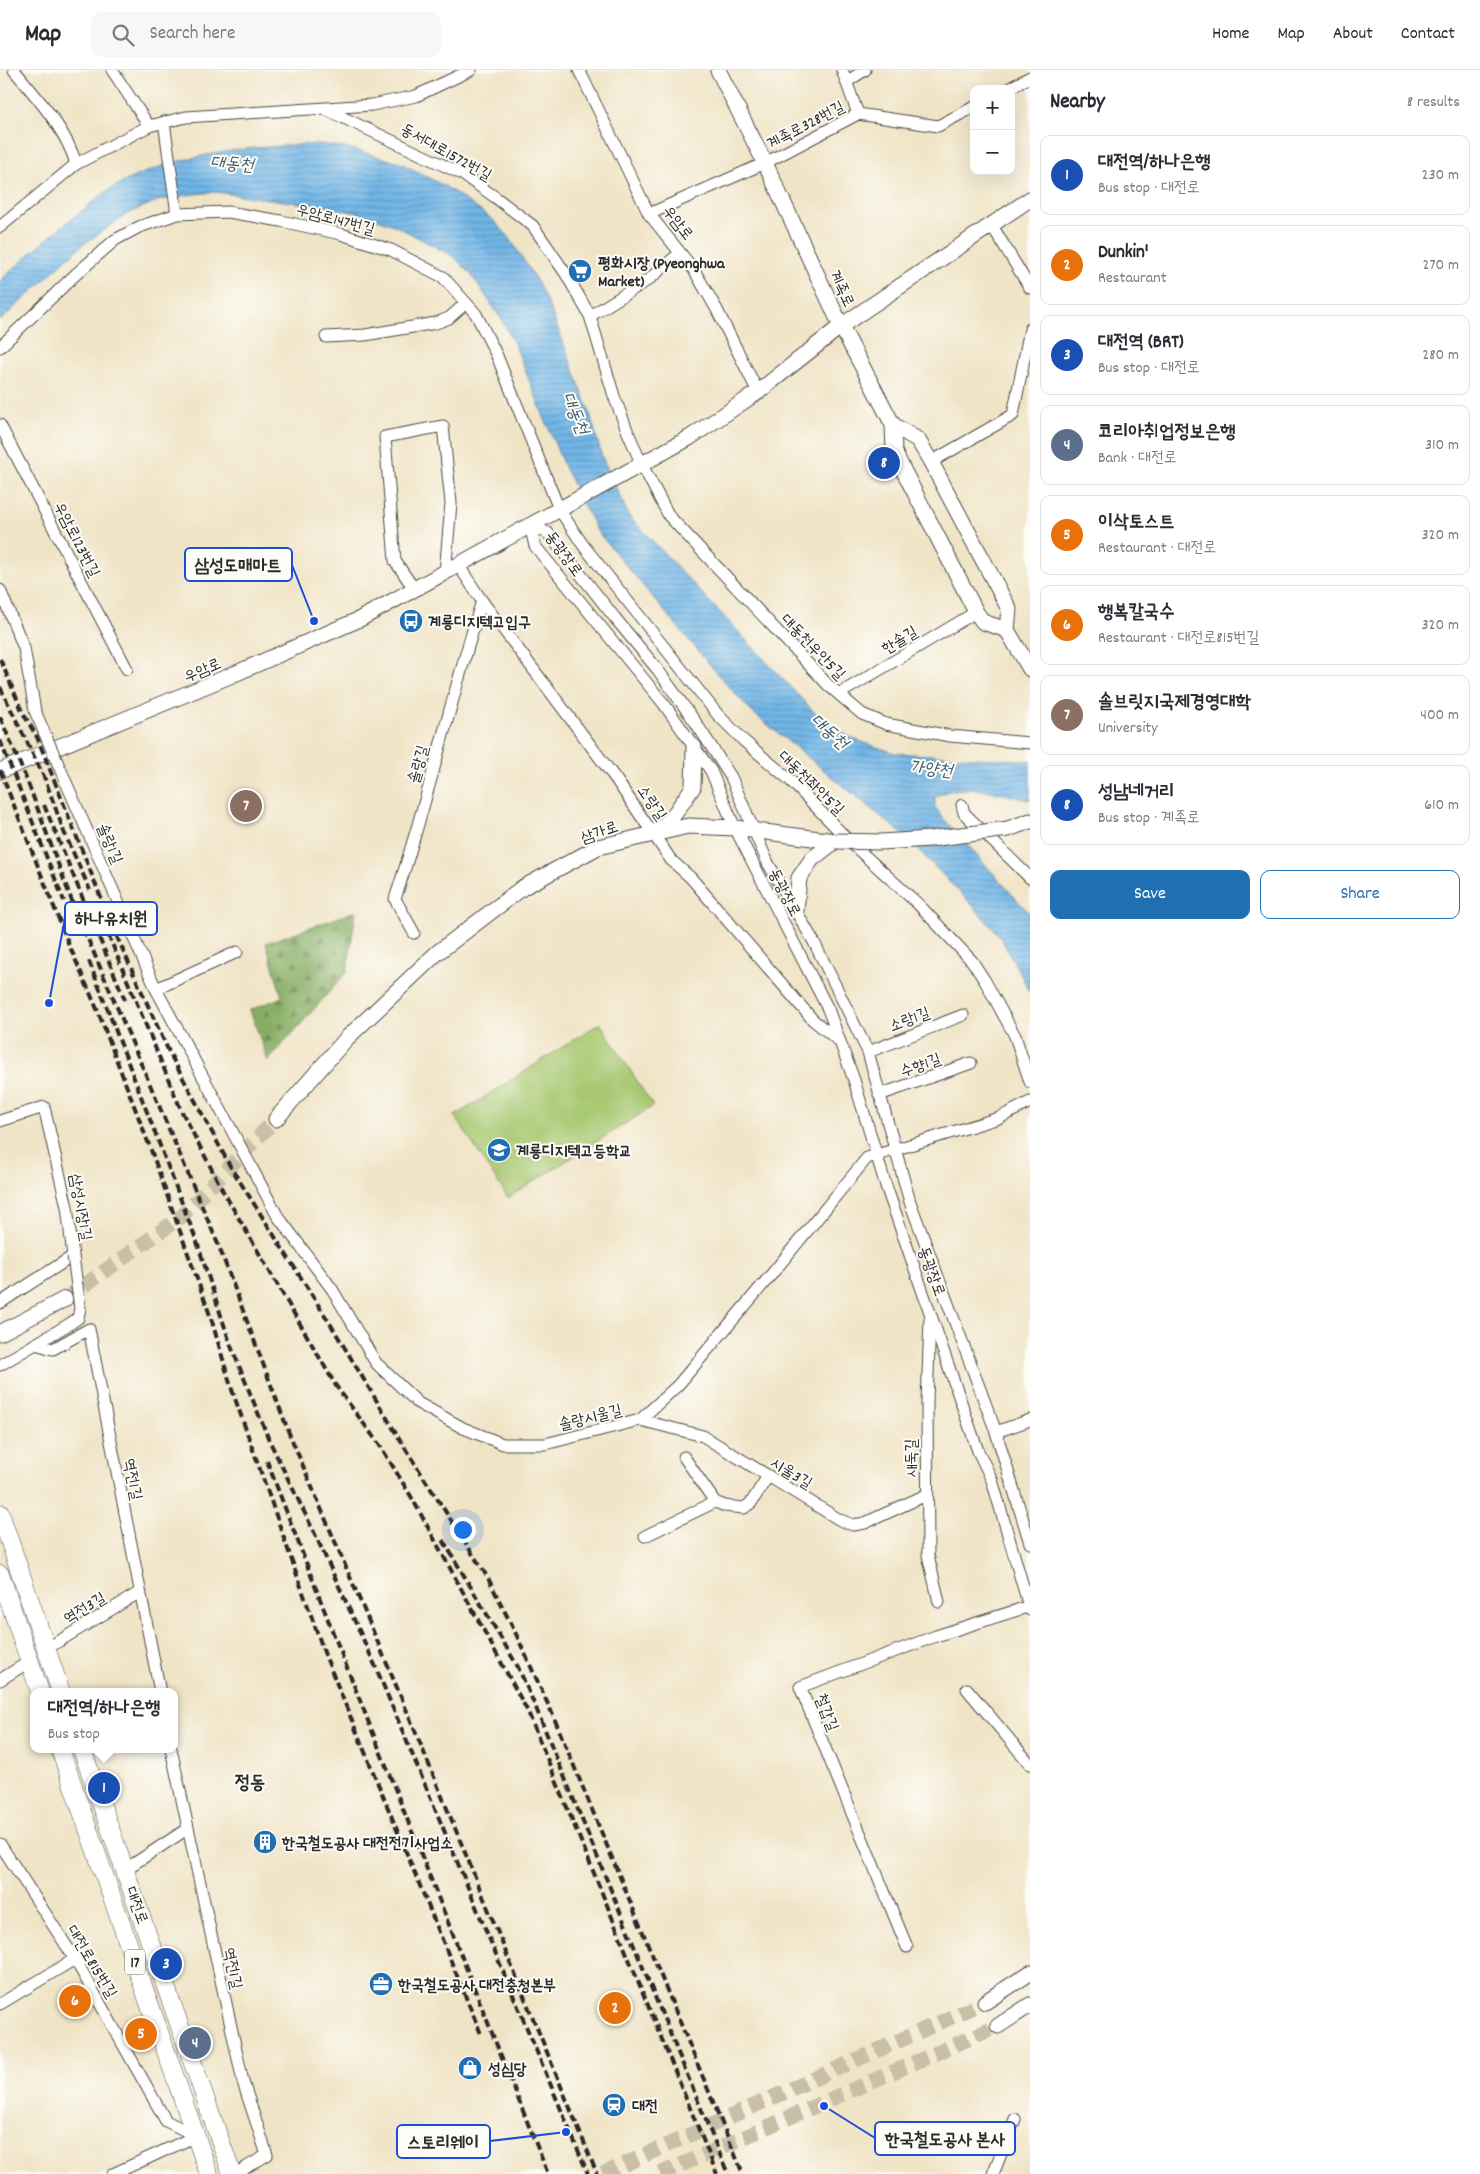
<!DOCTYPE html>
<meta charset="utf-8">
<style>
:root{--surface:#fff;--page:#f7f7f7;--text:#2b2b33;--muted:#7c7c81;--line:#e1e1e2;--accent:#1f6fb2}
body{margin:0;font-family:Dekko,"Poor Story",sans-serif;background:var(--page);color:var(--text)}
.controls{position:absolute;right:15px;top:15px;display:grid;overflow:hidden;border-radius:10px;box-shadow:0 5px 20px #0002}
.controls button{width:45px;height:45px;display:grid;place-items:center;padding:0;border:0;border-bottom:1px solid var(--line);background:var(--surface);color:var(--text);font:25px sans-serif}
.you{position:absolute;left:462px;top:1459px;width:18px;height:18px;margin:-12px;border:4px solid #fff;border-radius:50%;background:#1a73e8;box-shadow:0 0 0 8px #1a73e833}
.badge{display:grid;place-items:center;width:32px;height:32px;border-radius:50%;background:var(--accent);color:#fff;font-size:16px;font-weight:700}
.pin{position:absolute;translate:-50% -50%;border:2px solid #fff;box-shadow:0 1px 5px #0006}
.popup{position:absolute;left:30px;top:1618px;width:148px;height:65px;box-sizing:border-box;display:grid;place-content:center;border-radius:10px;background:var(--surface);filter:drop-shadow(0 1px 4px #0005);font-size:16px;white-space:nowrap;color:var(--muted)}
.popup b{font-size:19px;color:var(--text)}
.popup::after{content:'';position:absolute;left:50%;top:100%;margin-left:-10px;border:10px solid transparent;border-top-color:var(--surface)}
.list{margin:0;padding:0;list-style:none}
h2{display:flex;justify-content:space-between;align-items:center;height:65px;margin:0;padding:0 20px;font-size:21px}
h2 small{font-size:16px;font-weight:400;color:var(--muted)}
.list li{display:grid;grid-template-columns:32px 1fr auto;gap:15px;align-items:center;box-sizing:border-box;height:80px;margin:0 10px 10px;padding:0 10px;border:1px solid var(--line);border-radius:10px}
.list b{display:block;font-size:19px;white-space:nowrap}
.list p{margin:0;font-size:16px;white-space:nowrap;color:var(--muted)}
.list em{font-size:16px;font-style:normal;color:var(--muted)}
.actions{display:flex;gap:10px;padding:15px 20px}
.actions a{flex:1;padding:11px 0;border:1px solid var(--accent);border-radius:10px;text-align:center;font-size:18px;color:var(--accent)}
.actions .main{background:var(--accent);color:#fff}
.icon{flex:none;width:28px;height:28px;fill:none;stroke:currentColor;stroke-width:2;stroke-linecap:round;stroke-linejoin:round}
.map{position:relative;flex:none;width:1030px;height:2104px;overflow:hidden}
header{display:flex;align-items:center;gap:30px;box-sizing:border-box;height:70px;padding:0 25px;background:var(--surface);border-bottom:1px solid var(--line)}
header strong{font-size:24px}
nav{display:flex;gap:28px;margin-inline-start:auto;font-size:18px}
.search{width:350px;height:45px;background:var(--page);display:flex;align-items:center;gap:12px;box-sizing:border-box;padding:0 18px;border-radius:10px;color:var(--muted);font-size:19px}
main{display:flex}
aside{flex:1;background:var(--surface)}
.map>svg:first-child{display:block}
.green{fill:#a8c972;stroke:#6a7a4e}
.forest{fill:url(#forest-firs);stroke:#586c48}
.water{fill:url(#water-rules);stroke:#4e7089}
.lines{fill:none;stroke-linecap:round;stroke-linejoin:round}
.secondary-tunnel{stroke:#c9bfa7;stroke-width:15;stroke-dasharray:15 8;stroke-linecap:butt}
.street-casing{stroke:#494742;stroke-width:13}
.secondary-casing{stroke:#494742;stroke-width:17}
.primary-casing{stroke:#494742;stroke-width:19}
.street{stroke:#fff;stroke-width:11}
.secondary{stroke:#fff;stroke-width:15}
.primary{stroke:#fff;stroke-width:18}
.rail{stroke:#2b2b2b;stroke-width:4;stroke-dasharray:8 4;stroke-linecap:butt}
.street-bridge-casing{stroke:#494742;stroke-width:13;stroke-linecap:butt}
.secondary-bridge-casing{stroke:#494742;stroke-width:17;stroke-linecap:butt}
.street-bridge{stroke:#fff;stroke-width:11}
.secondary-bridge{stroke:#fff;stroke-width:15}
.labels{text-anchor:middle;stroke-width:4;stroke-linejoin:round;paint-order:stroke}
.shield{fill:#fdfcf7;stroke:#6a6a68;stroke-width:1}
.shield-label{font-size:15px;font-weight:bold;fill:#2b2b2b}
.street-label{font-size:16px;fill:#2b2b2b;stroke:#fdfcf7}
.poi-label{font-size:16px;font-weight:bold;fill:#2b2b2b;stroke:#fdfcf7;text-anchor:start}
.water-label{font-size:18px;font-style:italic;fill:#445c6d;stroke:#fdfcf7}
.quarter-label{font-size:19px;font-weight:bold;fill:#2b2b2b;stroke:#fdfcf7}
.leader{fill:none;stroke:#1d4ed8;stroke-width:2}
.callout-dot{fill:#1d4ed8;stroke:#fdfcf7;stroke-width:2}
.callout{fill:#fdfcf7;stroke:#1d4ed8;stroke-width:2}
.callout-label{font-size:18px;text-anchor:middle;font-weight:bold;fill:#2b2b2b}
</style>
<header>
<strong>Map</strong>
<div class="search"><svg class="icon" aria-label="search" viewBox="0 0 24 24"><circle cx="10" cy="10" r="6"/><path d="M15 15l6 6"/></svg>Search here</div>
<nav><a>Home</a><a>Map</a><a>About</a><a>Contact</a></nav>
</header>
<main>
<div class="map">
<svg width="1030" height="2104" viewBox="0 0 1030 2104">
<defs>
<pattern id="forest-firs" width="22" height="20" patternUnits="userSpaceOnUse" patternTransform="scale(1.25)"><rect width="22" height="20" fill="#86ad64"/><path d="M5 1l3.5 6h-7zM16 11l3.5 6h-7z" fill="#6e8d53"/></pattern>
<pattern id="water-rules" width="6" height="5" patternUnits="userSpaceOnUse" patternTransform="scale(1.25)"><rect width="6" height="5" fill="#71b6e7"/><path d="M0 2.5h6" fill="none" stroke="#5d94bb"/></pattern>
</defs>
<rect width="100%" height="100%" fill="#fdfcf7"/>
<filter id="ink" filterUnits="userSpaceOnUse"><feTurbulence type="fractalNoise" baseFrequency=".02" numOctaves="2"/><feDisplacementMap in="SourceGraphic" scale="10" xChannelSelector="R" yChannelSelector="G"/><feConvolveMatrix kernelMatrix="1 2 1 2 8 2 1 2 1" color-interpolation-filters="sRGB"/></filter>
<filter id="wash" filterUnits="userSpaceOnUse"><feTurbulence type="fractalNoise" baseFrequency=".0096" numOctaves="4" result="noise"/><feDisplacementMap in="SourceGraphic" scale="20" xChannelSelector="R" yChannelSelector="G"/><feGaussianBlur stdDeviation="1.12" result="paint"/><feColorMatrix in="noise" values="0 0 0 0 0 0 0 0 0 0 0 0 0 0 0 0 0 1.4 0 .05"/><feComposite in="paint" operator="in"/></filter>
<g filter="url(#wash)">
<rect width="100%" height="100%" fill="#f0e4c6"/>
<!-- green -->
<path class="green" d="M600,953L653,1036L508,1128L455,1046Z"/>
<!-- forest -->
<path class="forest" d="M356,841L347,902L268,991L250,940L282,927L266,873Z"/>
<!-- water -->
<path class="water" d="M321,74L356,80L403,94L448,118L492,149L509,167L538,213L552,243L589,340L602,387L629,446L813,641L838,661L859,671L895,683L1030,691V730C1000,724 963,710 935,727V737L944,749L1030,844V922L1001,868L974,837L906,767L752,642L720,607L597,461L565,399L515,275L500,247L470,203L453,186L396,156L367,145L329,137L215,122L186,125L157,131L127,144L81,176L0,251V211C28,185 56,160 87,137C95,130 104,122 114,117C174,83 253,76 321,74Z"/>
</g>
<g filter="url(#ink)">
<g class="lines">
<!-- secondary-tunnel -->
<g class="secondary-tunnel">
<path d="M65,1229L181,1147L276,1049"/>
<path d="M603,2104L985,1932"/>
<path d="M660,2104L998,1956"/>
</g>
<!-- street casing -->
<g class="street-casing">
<g id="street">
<path d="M14,0C37,28 66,59 76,94"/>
<path d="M112,0L149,56"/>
<path d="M579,0L649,144L694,200L716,238L758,322"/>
<path d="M842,0L858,44"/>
<path d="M848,11L865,0"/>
<path d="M1008,19L1030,7"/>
<path d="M325,39L462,104L495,127L533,156L566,204L590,246L614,326L627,360L641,393L669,446L828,615L862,644L886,654L950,666L1030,673"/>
<path d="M164,52L177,144"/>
<path d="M649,144L765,93L858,44L938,56L974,37"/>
<path d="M991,154L1030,218"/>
<path d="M0,157L76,94L149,56L186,47L372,35L416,26L471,0"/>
<path d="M590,246L648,210L680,183"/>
<path d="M326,267L365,265L436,253L449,248L466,233"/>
<path d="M0,277L75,205L115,170L139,157L177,144L228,142L281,151L341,164L391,180L443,207L476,244L497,286L559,439L583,475L718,645L744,671L790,710L852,774L918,834L972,891L985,911L1015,966L1030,1012"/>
<path d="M0,355L127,599"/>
<path d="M931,392L1013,345L1030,259"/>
<path d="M530,456L535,476L664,634L711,701L735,758L828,939L854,1010L885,1113L978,1381L992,1410L1030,1540"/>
<path d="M530,456L548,463L615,548L658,600L696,653L731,707L768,793L814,872L868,982L910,1132L996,1362L1030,1473"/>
<path d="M459,496L482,531L615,708L671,790L691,808L813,950L839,971"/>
<path d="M0,520L24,578L35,641"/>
<path d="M415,520L395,491L385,367L443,356L451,433L445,504"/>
<path d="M839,624L976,542"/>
<path d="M62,703L156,919L277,1145L332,1219L376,1293L418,1333L463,1358L503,1374H545L640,1350L678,1315L771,1205L867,1088L999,1048L1030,1032"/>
<path d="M962,735L964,743L1030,808"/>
<path d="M414,863L395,829C428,731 450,630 482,531"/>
<path d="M156,919L237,882"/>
<path d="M868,982L963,945"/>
<path d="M879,1025L971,993"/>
<path d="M0,1051L44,1037L67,1137L73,1186L0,1233"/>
<path d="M930,1249L927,1332L928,1485L939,1532"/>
<path d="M35,1274L53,1279L89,1259L160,1622"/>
<path d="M0,1295L71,1253"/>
<path d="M640,1350L703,1366L840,1450L853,1455L865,1453L926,1425"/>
<path d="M996,1362L1030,1350"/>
<path d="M684,1387L715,1432L725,1436L744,1438L751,1433L768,1406"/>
<path d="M645,1466L715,1432"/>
<path d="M46,1579L140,1522"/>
<path d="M0,1610L30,1591"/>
<path d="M967,1619L1030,1694"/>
<path d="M171,1679L243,2012L267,2085L235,2104"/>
<path d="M0,1774L75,1889L166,2051L196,2066"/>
<path d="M126,1799L187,1759"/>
<path d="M907,1877L800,1617L936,1566L1030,1536"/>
<path d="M0,1934L75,1889"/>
<path d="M113,2104L196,2066"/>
<path d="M993,2104L1015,2049"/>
</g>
</g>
<!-- secondary casing -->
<g class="secondary-casing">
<g id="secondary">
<path d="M718,0L765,93L841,256L893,355L894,382L976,542L983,552L1007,560"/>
<path d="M893,355L918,370L931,392L1009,539L1007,560L1030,599"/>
<path d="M0,701L232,605L360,549L689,368L758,322L841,256L1030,129"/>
<path d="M1008,759L1030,751"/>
<path d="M657,761L671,749L693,717L694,677"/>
<path d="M796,841L799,808L812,789L835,771"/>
<path d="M276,1049L347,968L437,883L522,818L598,777L688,756L735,758L835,771"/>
<path d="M0,1263L65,1229"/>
<path d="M985,1932L1030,1903"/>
<path d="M998,1956L1030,1935"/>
</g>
</g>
<!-- primary casing -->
<g class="primary-casing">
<g id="primary">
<path d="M0,1443L61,1622"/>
<path d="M0,1504L40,1622"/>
<path d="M60,1679L209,2104"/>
<path d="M82,1679L232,2104"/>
</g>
</g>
<!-- street -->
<use href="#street" class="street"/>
<!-- secondary -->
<use href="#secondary" class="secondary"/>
<!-- primary -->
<use href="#primary" class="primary"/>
<!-- rail -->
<g class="rail">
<path d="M0,589L23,643L37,667L113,858L169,982L230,1096L331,1255L408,1383L488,1508L516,1564L552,1643L743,2104"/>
<path d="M0,617L45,709L64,762L90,820"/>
<path d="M0,647L28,713L73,834L218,1174L289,1363L409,1646L597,2104"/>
<path d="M0,670L64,831"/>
<path d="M0,700L69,875L97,939L151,1080L211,1248L231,1317L325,1585L481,1964"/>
<path d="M44,735L125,930"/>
<path d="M108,864L182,1042L223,1121L336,1316L381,1377L412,1428L528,1642L717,2104"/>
<path d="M89,891L197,1172L231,1276L269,1370L314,1462L374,1593L588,2104"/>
<path d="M267,1391L332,1560L548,2104"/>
<path d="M443,1470L518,1597L536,1638L728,2104"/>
</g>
<!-- street-bridge casing -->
<g class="street-bridge-casing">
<g id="street-bridge">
<path d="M35,641L62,703"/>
<path d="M71,1253L78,1248L80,1238L73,1186"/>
</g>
</g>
<!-- secondary-bridge casing -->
<g class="secondary-bridge-casing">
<path id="secondary-bridge" d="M835,771L881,772L930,769L1008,759"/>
</g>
<!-- street-bridge -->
<use href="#street-bridge" class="street-bridge"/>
<!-- secondary-bridge -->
<use href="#secondary-bridge" class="secondary-bridge"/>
</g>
</g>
<!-- icons -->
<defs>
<g id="supermarket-disc" transform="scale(1.25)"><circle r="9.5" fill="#1f6fb2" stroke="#fdfcf7"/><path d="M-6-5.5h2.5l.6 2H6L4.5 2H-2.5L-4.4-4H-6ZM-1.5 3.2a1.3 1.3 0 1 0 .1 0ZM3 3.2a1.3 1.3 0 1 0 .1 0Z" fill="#fff"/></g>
<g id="bus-disc" transform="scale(1.25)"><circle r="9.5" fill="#1f6fb2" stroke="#fdfcf7"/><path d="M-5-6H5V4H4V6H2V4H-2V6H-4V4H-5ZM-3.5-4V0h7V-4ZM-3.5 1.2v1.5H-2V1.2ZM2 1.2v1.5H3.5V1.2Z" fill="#fff"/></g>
<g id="school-disc" transform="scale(1.25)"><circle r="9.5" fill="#1f6fb2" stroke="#fdfcf7"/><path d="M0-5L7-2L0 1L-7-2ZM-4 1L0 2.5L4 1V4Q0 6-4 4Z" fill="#fff"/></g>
<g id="building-disc" transform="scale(1.25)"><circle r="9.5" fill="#1f6fb2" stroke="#fdfcf7"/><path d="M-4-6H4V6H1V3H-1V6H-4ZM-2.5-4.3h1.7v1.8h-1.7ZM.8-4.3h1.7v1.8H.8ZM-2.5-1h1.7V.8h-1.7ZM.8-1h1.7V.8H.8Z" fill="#fff"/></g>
<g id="office-disc" transform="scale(1.25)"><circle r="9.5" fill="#1f6fb2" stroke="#fdfcf7"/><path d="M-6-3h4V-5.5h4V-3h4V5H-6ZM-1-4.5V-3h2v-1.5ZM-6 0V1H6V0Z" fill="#fff"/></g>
<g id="shop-disc" transform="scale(1.25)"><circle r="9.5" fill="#1f6fb2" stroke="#fdfcf7"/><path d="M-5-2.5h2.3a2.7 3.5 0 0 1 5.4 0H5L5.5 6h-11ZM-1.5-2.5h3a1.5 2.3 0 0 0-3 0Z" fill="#fff"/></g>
<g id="station-disc" transform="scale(1.25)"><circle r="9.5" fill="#1f6fb2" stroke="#fdfcf7"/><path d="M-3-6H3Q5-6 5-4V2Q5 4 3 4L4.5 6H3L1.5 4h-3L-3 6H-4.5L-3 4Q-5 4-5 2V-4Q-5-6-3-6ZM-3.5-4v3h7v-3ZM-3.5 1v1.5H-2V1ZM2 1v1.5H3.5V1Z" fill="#fff"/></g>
</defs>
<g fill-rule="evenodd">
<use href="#supermarket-disc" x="580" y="201"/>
<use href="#bus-disc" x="411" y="551"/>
<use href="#school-disc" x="499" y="1080"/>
<use href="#building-disc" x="265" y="1772"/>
<use href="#office-disc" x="381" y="1914"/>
<use href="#shop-disc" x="470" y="1998"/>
<use href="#station-disc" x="614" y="2035"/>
</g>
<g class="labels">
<!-- shield labels -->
<rect class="shield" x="125" y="1879.5" width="20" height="25" rx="4"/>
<g class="shield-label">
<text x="135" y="1897">17</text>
</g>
<!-- street labels -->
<g class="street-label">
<text transform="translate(805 54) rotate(-28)" y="6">계족로328번길</text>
<text transform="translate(447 81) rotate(29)" y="6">동서대로1572번길</text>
<text transform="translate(336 148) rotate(15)" y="6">우암로147번길</text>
<text transform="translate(679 152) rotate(52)" y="6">우암로</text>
<text transform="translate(843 218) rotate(65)" y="6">계족로</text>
<text transform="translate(78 469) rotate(63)" y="6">우암로123번길</text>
<text transform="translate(565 483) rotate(54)" y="6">동광장로</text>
<text transform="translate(899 569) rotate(-31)" y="6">한솔길</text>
<text transform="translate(814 576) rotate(46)" y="6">대동천우안5길</text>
<text transform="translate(202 599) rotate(-23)" y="6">우암로</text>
<text transform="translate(417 694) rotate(-75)" y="6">솔랑길</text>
<text transform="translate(812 712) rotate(44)" y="6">대동천좌안5길</text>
<text transform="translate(653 732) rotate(55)" y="6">소랑길</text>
<text transform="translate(599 761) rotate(-19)" y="6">삼가로</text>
<text transform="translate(111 773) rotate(67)" y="6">솔랑1길</text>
<text transform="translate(786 822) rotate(63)" y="6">동광장로</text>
<text transform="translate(909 948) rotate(-21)" y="6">소랑1길</text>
<text transform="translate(920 994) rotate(-20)" y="6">수향1길</text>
<text transform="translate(82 1137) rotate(80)" y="6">삼성시장1길</text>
<text transform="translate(933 1201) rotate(70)" y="6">동광장로</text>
<text transform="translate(590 1346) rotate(-14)" y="6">솔랑시울길</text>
<text transform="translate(910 1388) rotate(-90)" y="6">새둑길</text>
<text transform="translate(792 1402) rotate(31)" y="6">시울3길</text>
<text transform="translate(134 1409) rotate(79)" y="6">역전1길</text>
<text transform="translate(84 1537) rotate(-31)" y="6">역전3길</text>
<text transform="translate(828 1642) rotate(68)" y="6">철갑길</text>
<text transform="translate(138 1835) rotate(70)" y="6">대전로</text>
<text transform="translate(93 1891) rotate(59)" y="6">대전로815번길</text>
<text transform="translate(234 1898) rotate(78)" y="6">역전1길</text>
</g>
<!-- poi labels -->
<g class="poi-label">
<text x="598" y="198">평화시장 (Pyeonghwa<tspan x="598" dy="18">Market)</tspan></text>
<text x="428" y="557">계룡디지텍고입구</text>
<text x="516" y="1086">계룡디지텍고등학교</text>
<text x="282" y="1778">한국철도공사 대전전기사업소</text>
<text x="398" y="1920">한국철도공사 대전충청본부</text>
<text x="488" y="2004">성심당</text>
<text x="632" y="2041">대전</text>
</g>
<!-- water labels -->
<g class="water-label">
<text transform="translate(232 93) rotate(5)" y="6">대동천</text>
<text transform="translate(576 343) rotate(68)" y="6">대동천</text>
<text transform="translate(830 661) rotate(42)" y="6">대동천</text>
<text transform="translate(931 698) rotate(6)" y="6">가양천</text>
</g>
<!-- quarter labels -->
<g class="quarter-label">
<text x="250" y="1718">정동</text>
</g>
</g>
<!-- callouts -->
<path class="leader" d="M314 551L292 495M49 933L65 848M824 2036L875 2068M566 2062L490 2071"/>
<g class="callout-dot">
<circle cx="314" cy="551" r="5"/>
<circle cx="49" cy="933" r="5"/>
<circle cx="824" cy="2036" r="5"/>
<circle cx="566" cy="2062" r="5"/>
</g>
<g class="callout">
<rect x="185" y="478" width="107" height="33" rx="5"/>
<rect x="65" y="832" width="92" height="33" rx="5"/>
<rect x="875" y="2052" width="140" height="33" rx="5"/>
<rect x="397" y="2055" width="93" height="33" rx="5"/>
</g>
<g class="callout-label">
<text x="238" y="501">삼성도매마트</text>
<text x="111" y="854">하나유치원</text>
<text x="945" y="2075">한국철도공사 본사</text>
<text x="443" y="2078">스토리웨이</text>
</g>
</svg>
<div class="controls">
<button>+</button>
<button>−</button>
</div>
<div class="you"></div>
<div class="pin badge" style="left:104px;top:1718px;background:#1a4fb4">1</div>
<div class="popup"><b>대전역/하나은행</b>Bus stop</div>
<div class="pin badge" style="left:615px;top:1938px;background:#e8710a">2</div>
<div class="pin badge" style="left:166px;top:1894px;background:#1a4fb4">3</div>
<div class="pin badge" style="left:195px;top:1973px;background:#5c6f8a">4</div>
<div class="pin badge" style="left:141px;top:1964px;background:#e8710a">5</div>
<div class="pin badge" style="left:75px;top:1931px;background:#e8710a">6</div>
<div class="pin badge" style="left:246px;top:736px;background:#8d6e63">7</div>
<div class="pin badge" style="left:884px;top:393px;background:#1a4fb4">8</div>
</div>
<aside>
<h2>Nearby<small>8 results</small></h2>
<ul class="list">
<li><span class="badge" style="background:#1a4fb4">1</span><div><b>대전역/하나은행</b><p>Bus stop · 대전로</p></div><em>230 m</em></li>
<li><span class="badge" style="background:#e8710a">2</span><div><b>Dunkin'</b><p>Restaurant</p></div><em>270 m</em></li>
<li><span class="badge" style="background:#1a4fb4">3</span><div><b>대전역 (BRT)</b><p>Bus stop · 대전로</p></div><em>280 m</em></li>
<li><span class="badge" style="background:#5c6f8a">4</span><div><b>코리아취업정보은행</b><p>Bank · 대전로</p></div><em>310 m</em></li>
<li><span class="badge" style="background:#e8710a">5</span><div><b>이삭토스트</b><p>Restaurant · 대전로</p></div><em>320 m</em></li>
<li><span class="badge" style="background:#e8710a">6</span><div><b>행복칼국수</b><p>Restaurant · 대전로815번길</p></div><em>320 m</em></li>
<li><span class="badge" style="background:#8d6e63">7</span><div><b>솔브릿지국제경영대학</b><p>University</p></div><em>400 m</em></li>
<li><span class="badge" style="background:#1a4fb4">8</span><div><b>성남네거리</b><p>Bus stop · 계족로</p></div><em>610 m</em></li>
</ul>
<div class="actions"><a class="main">Save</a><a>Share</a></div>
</aside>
</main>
